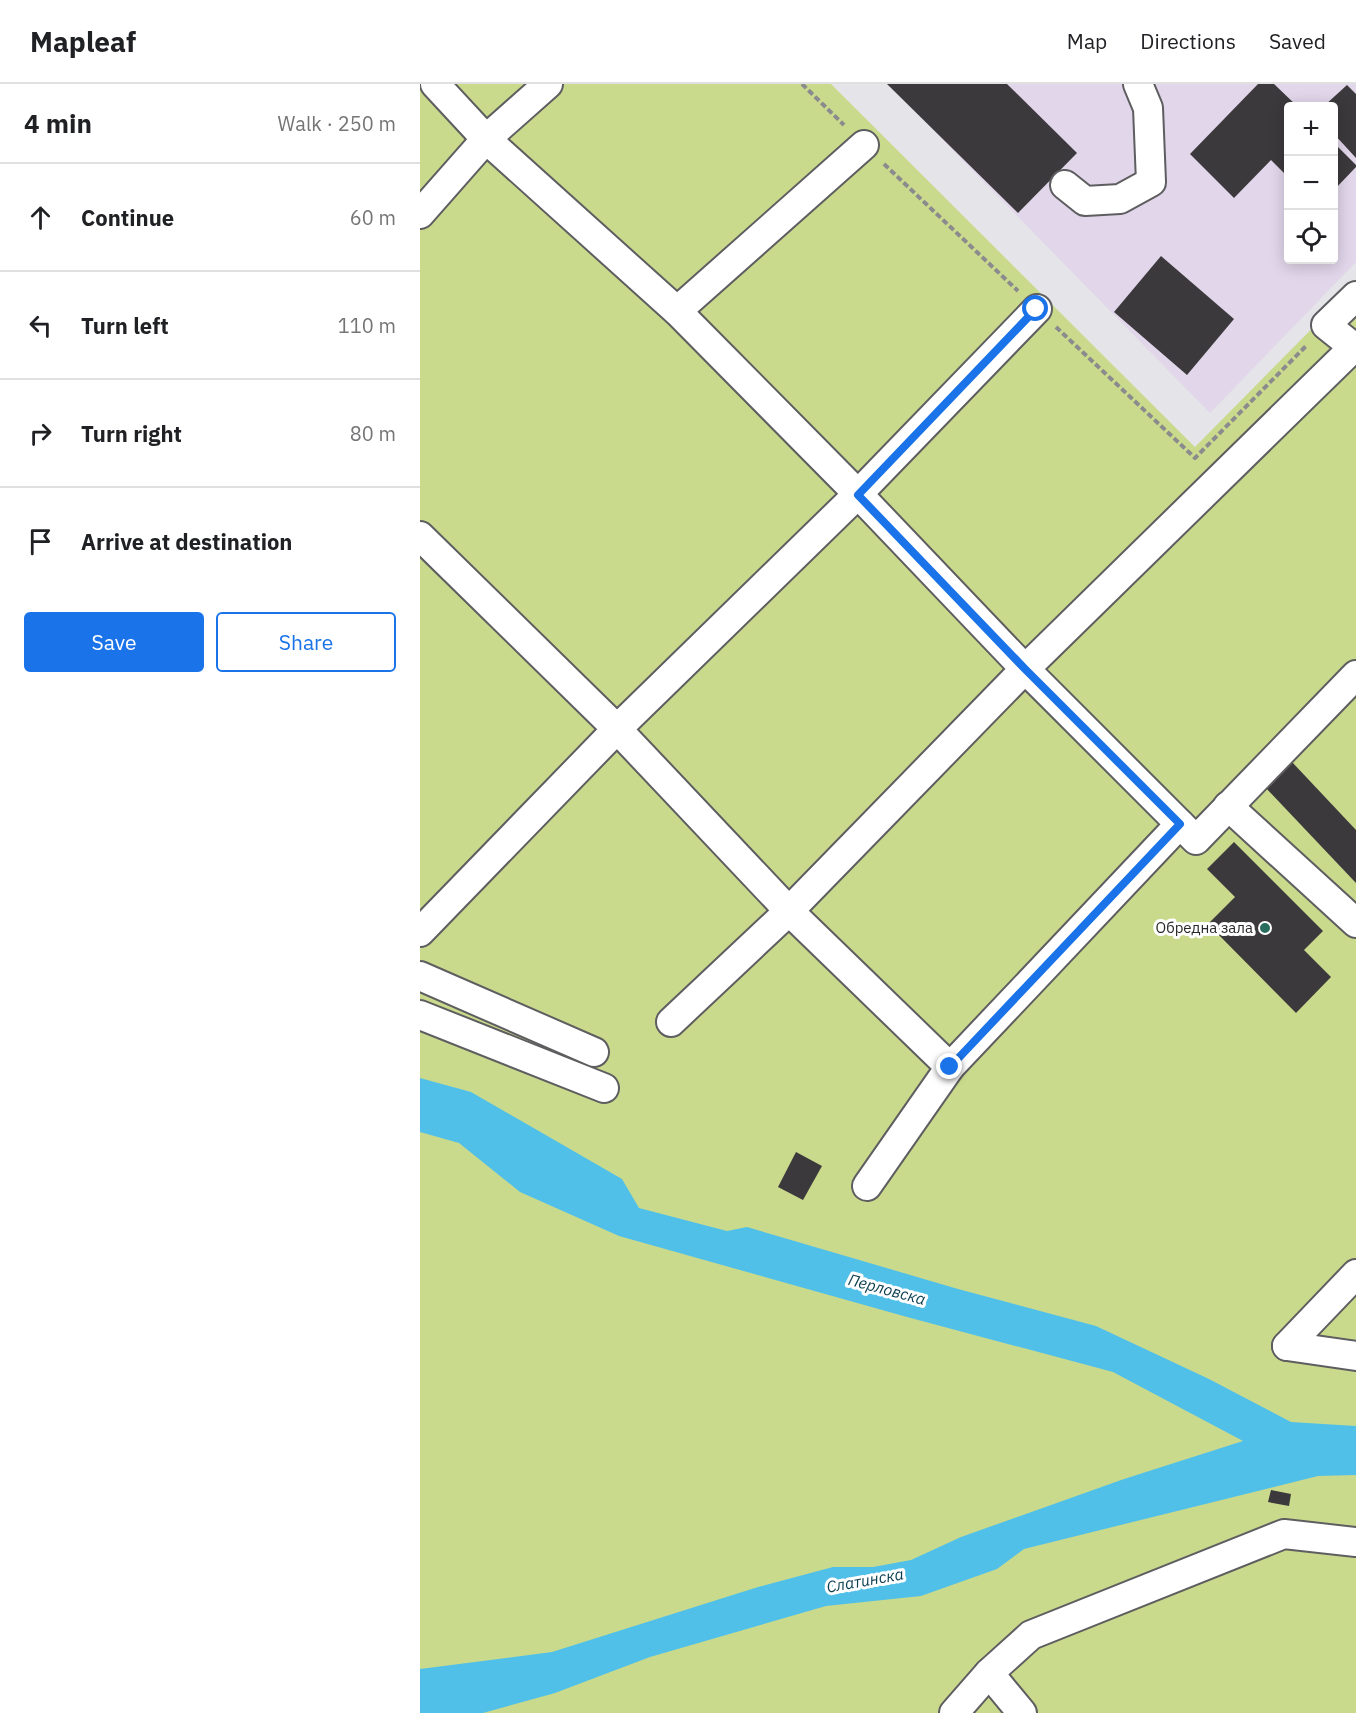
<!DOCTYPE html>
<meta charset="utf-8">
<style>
:root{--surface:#fff;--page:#f2f2f2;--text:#202124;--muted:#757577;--line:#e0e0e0;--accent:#1a73e8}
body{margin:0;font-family:"IBM Plex Sans",sans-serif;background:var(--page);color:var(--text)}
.controls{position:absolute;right:18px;top:18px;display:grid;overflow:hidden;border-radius:6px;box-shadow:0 3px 15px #0003}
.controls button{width:54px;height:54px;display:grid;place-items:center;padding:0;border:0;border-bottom:2px solid var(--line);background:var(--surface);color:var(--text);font:30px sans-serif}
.stop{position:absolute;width:18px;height:18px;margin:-14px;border:4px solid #1a73e8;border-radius:50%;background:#fff}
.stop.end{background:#1a73e8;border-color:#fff;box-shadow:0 2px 6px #0008}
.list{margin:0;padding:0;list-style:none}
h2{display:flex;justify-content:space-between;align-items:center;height:78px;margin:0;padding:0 24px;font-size:26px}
h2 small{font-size:20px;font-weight:400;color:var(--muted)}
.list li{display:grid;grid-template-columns:39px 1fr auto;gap:18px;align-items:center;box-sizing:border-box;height:108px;padding:0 24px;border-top:2px solid var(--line)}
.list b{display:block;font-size:22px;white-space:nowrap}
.list em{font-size:20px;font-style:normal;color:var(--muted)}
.actions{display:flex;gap:12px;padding:18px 24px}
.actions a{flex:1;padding:14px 0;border:2px solid var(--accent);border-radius:6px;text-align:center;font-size:21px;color:var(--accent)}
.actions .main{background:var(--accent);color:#fff}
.icon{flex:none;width:33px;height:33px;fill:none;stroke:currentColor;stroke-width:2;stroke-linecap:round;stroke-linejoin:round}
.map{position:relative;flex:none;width:936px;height:1629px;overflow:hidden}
header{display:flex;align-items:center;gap:36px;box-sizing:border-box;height:84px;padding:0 30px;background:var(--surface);border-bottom:2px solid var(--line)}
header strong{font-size:28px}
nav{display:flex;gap:33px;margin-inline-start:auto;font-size:21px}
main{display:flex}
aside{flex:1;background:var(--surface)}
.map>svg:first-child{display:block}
.industrial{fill:#e1d6ea;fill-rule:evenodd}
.green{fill:#cada8d}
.water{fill:#50c0e9}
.building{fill:#3b393c}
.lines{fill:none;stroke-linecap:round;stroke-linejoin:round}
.minor-casing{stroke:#5e5e61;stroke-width:32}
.path{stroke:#8b8b8d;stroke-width:4;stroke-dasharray:6 3;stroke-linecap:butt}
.minor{stroke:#fff;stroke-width:28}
.route{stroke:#1a73e8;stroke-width:8}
.poi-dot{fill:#296d5f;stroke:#fff;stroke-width:2}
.labels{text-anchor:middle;stroke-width:6;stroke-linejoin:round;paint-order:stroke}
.poi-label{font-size:15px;fill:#282829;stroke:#fff;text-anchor:end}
.water-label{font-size:16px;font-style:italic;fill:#0a3d4e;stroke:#fff}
</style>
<header>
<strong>Mapleaf</strong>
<nav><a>Map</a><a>Directions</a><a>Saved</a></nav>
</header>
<main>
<aside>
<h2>4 min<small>Walk · 250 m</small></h2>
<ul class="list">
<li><svg class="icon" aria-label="ahead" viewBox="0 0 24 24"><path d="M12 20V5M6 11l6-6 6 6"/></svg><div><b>Continue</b></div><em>60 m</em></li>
<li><svg class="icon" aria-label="left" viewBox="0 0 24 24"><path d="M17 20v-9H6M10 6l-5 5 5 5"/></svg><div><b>Turn left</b></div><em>110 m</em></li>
<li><svg class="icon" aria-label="right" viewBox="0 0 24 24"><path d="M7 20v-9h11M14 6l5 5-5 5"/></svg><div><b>Turn right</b></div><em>80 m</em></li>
<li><svg class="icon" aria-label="arrive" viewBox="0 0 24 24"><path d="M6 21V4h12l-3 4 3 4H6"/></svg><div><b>Arrive at destination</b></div></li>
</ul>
<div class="actions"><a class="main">Save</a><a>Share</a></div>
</aside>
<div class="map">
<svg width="936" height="1629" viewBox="0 0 936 1629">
<rect width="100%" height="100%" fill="#e5e4e8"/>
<!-- industrial -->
<path class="industrial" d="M468,0H936V178L790,329ZM868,22H914V176H868Z"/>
<!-- green -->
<path class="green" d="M0,0H411L775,363L936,200V1629H0Z"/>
<!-- water -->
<path class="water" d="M0,994L51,1008L202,1095L219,1124L307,1147L327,1143L538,1205L676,1242L789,1295L871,1338L936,1342V1391L898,1392L604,1465L577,1485L501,1512L406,1522L230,1573L135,1609L63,1629H0V1585L132,1568L338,1503L413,1483H453L491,1476L541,1453L704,1395L823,1357L693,1288L487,1233L199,1152L100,1108L39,1059L0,1048Z"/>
<!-- building -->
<g class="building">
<path d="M467,0H587L657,69L598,129Z"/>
<path d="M838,0H854L877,22H868V93L851,76L814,114L770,70Z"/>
<path d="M927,1L936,10V74L914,50V22H904Z"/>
<path d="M914,59L936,81V83L914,106Z"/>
<path d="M741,172L814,235L767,291L694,228Z"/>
<path d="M872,678L936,746V799L845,703Z"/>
<path d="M814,758L903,847L884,866L911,893L876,929L788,840L815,813L787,785Z"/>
<path d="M376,1068L402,1082L383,1116L358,1103Z"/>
<path d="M851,1406L871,1410L869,1422L848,1418Z"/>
</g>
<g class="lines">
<!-- minor casing -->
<g class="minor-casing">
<g id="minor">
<path d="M15,0L66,55L257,227L438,410L605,585L776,756L936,591"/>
<path d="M645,101L665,117L700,115L731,98L728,24L718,0"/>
<path d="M0,130L66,55L128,0"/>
<path d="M936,212L906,241L936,265"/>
<path d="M257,227L444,61"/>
<path d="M0,452L197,645L369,827L530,983"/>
<path d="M808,722L936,839"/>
<path d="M0,848L197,645L438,410L617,225"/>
<path d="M0,892L174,968"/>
<path d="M0,931L184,1004"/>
<path d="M251,938L369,827L605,585L934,263"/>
<path d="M447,1102L530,983L760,740"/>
<path d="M867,1262L936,1190"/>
<path d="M867,1262L936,1272"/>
<path d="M569,1589L602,1629"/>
<path d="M534,1629L569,1589L611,1551L864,1450L936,1458"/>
</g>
</g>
<!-- path -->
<g class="path">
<path d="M382,0L424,41"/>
<path d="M464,80L598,207"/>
<path d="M636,243L775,374L887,261"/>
</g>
<!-- minor -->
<use href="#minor" class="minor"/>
</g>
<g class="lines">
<!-- route -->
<path class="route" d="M530,983L760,740L605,585L438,411L616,225"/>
</g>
<!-- markers -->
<circle class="poi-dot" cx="845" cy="844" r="6"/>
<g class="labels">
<!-- poi labels -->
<g class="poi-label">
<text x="833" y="849">Обредна зала</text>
</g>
<!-- water labels -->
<g class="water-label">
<text transform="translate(467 1205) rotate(15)" y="6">Перловска</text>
<text transform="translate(445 1496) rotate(-10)" y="6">Слатинска</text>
</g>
</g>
</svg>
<div class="controls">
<button>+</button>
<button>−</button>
<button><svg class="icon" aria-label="locate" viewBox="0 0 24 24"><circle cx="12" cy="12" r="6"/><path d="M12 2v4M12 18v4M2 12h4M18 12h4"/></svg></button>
</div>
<div class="stop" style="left:616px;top:225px"></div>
<div class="stop end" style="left:530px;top:983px"></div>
</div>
</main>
